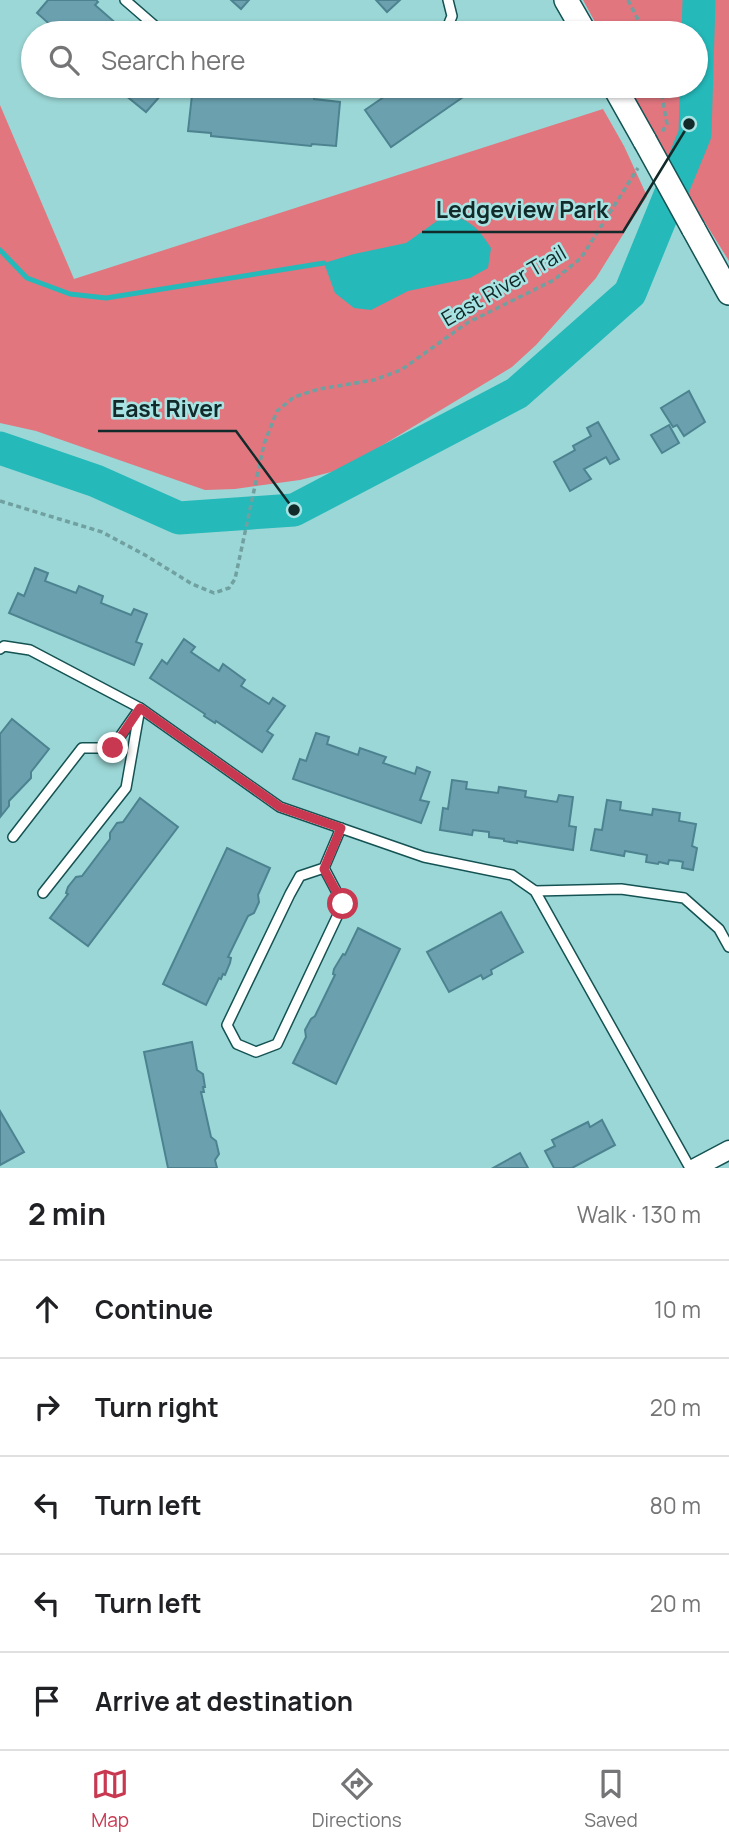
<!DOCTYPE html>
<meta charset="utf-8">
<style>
:root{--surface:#fff;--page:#f6f6f6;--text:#202124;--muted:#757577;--line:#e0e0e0;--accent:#c83850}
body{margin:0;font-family:Manrope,sans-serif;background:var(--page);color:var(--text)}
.stop{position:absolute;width:21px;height:21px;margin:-16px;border:5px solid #c83850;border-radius:50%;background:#fff}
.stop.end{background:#c83850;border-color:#fff;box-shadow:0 2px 7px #0008}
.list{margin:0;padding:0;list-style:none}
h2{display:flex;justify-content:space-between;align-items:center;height:91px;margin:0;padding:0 28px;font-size:30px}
h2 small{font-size:23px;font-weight:400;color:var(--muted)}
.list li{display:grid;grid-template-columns:46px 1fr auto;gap:21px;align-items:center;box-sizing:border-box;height:98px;padding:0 28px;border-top:2px solid var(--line)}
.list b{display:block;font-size:26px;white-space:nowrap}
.list em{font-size:23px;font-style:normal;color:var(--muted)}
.icon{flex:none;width:38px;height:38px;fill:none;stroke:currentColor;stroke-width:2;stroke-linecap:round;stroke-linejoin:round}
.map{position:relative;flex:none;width:729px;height:1168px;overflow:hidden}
.search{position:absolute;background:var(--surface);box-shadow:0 2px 5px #0004;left:21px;right:21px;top:21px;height:77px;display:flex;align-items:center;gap:18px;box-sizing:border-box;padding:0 24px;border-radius:38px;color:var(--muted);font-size:26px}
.sheet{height:581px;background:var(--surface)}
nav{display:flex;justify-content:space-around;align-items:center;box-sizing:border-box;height:98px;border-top:2px solid var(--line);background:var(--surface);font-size:19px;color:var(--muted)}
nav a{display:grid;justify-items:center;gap:4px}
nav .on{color:var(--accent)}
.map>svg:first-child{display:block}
.green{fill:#e1767f}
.water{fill:#25b9ba}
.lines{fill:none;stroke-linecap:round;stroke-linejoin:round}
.stream{stroke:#25b9ba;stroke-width:5}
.river{stroke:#25b9ba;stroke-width:33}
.building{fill:#6ba1af;stroke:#4d8390;stroke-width:2}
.lane-casing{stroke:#145253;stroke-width:12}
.street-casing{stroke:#145253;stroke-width:21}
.secondary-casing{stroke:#145253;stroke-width:26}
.path{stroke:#70a0a0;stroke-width:3.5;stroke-dasharray:5 3.5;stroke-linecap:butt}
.lane{stroke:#fff;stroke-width:9}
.street{stroke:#fff;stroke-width:18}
.secondary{stroke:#fff;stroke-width:23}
.secondary-bridge-casing{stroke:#145253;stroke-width:26;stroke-linecap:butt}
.secondary-bridge{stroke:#fff;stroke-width:23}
.route{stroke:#c83850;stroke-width:9}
.labels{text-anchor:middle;stroke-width:5;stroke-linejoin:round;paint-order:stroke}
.street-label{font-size:21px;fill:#122a2a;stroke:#a8e4e3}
.leader{fill:none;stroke:#122a2a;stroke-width:2.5}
.callout-dot{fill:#122a2a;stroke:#a8e4e3;stroke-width:2.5}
.callout-label{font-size:23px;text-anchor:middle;font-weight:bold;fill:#122a2a;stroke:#a8e4e3;stroke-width:5;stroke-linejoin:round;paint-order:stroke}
</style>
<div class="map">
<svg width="729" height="1168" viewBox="0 0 729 1168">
<rect width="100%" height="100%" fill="#9bd7d6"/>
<!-- green -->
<g class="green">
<path d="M583,0H729V261L668,163L629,86H696V33H601Z"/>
<path d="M0,105L74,279L603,109L624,146L647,196L596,278L536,345L512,367L343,469L300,480L235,489L205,490L36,431L0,423Z"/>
</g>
<!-- water -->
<path class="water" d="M444,216C468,216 479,229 491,248L488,268L470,278L408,291L371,310L354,308L335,293L324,263L354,254L406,243Z"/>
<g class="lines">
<!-- stream -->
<path class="stream" d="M0,250L27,278L70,294L106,298L324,263"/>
<!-- river -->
<path class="river" d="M0,448L96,481L179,518L294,510L517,393L630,293L695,134L699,0"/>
</g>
<!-- building -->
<g class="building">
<path d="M48,0H96L98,2L95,5L127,33H55L53,31L55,29L37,13Z"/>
<path d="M231,0H249L241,9Z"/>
<path d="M376,0H400L387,12Z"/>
<path d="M114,86H169L146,112Z"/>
<path d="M193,86L219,88V86H231L230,90L302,97V92L314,94V99L340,102L336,146L312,144L311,146L211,136V133L188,131Z"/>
<path d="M479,86L391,147L365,110L391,92L389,91L393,86Z"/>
<path d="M689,391L705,422L684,436L677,425L673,427L661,408Z"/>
<path d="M598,422L619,459L610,464L606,457L584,469L591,479L570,491L554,462L575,450L573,446L591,436L587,428Z"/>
<path d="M669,425L679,443L662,453L651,435Z"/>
<path d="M35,568L48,573L45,581L76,593L79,586L103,596L101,603L131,615L134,609L147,614L136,642L142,644L134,665L9,613L18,593L24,596Z"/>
<path d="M184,639L195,647L191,652L219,671L223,664L245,680L241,686L269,704L273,698L285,706L267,731L273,735L262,752L216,721L215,723L204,716L205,714L150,678L162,660L167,664Z"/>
<path d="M12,719L49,749L31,772V778L9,801V806L1,816L0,734Z"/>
<path d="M316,733L329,737L327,744L358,755L360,748L386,757L383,763L415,774L417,767L430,772L420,800L429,802L421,823L293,779L300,759L306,761Z"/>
<path d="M452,780L467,782L466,789L498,793L499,787L526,791L525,797L557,802L559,795L573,797L569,826L576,827L573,850L517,841V843L504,841V839L489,837V832L473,830L472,835L440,830L443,808L448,809Z"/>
<path d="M140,798L178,827L88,946L50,918L68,894L66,893L68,887L76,877L82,876L110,839V833L117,823L123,822Z"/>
<path d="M607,800L621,802L620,810L652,815L653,809L680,813L679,821L696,824L692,846L697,848L693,870L682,868L683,862L679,861L669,860L668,864L659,862L658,864L646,862L647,855L625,851L624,856L591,850L595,829L602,830Z"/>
<path d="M227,848L270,868L258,895L259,902L254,913L248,916L228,957L231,958L230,963L225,975L223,974L221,979L219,978L206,1005L163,984Z"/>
<path d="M501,912L523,952L491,970L492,974L483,979L481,975L449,992L427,952Z"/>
<path d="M358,928L400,949L336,1084L293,1063L306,1037L305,1030L311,1019L315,1016L335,975L333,974L334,969L343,954L345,955Z"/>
<path d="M192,1042L197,1070L203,1074L205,1087H203L204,1092H201L211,1137L216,1141L219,1154L215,1160L217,1168H168L144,1052Z"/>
<path d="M0,1111L24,1152L0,1165Z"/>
<path d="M602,1120L615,1145L572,1168H554L545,1151L555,1146L552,1140L588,1122L590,1127Z"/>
<path d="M520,1153L528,1168H493Z"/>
</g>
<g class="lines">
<!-- lane casing -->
<g class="lane-casing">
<g id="lane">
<path d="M125,0L163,33"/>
<path d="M445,33L452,16L448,0"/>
<path d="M322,86L357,91L364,86"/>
<path d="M0,649L4,646L30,650L140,708L280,807L424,857L512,875L535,891L690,1168"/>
<path d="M13,837L82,748H112L140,708L126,788L43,893"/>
<path d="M324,868L343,904L277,1044L256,1052L237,1044L227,1025L290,894L300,876L324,868L341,828"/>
<path d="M535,891L621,889L684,898L719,929L729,947"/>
</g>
</g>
<!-- street casing -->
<g class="street-casing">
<path id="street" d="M695,1168L729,1150"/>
</g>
<!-- secondary casing -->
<g class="secondary-casing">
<g id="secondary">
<path d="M566,0L585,33"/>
<path d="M614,86L645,141"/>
<path d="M693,228L729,293"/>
</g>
</g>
<!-- path -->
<g class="path">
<path d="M628,0L645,33"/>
<path d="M660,86L667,124L662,132"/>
<path d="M0,501L102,532L145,555L192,584L214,593L229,588L235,579L264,444L277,411L294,397L319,389L374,380L401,370L467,323L554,280L581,258L638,168"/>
</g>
<!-- lane -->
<use href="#lane" class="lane"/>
<!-- street -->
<use href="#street" class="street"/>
<!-- secondary -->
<use href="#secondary" class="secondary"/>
<!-- secondary-bridge casing -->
<g class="secondary-bridge-casing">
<path id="secondary-bridge" d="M645,141L693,228"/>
</g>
<!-- secondary-bridge -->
<use href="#secondary-bridge" class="secondary-bridge"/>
</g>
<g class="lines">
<!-- route -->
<path class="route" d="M113,748L140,708L280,807L341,828L324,869L343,904"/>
</g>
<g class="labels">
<!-- street labels -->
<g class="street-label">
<text transform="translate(504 286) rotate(-30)" y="7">East River Trail</text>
</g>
</g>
<!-- callouts -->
<path class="leader" d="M689 124L623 232H422M294 510L236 431H98"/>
<g class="callout-dot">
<circle cx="689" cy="124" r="7"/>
<circle cx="294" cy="510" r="7"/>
</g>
<g class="callout-label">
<text x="522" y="218">Ledgeview Park</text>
<text x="167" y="417">East River</text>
</g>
</svg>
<div class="stop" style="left:343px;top:904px"></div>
<div class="stop end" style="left:113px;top:748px"></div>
<div class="search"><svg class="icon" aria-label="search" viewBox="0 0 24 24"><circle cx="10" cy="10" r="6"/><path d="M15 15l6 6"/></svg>Search here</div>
</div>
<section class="sheet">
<h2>2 min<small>Walk · 130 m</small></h2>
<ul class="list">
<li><svg class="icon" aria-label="ahead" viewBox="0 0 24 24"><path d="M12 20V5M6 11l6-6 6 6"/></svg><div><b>Continue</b></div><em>10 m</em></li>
<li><svg class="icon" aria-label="right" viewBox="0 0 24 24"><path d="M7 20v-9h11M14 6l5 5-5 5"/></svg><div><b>Turn right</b></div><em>20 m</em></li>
<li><svg class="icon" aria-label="left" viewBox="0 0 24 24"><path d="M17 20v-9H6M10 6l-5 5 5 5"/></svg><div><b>Turn left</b></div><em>80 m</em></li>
<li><svg class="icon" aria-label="left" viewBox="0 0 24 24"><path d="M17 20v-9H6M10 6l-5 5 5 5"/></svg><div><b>Turn left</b></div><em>20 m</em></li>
<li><svg class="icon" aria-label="arrive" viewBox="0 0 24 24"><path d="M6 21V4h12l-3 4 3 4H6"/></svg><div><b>Arrive at destination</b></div></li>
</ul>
</section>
<nav>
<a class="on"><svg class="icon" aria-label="map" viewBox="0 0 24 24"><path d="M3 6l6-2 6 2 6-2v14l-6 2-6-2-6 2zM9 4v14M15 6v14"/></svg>Map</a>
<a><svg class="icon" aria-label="directions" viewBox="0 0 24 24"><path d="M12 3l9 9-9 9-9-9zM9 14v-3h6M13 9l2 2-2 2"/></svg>Directions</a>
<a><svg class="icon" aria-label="saved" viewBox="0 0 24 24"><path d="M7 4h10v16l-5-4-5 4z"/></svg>Saved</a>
</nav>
